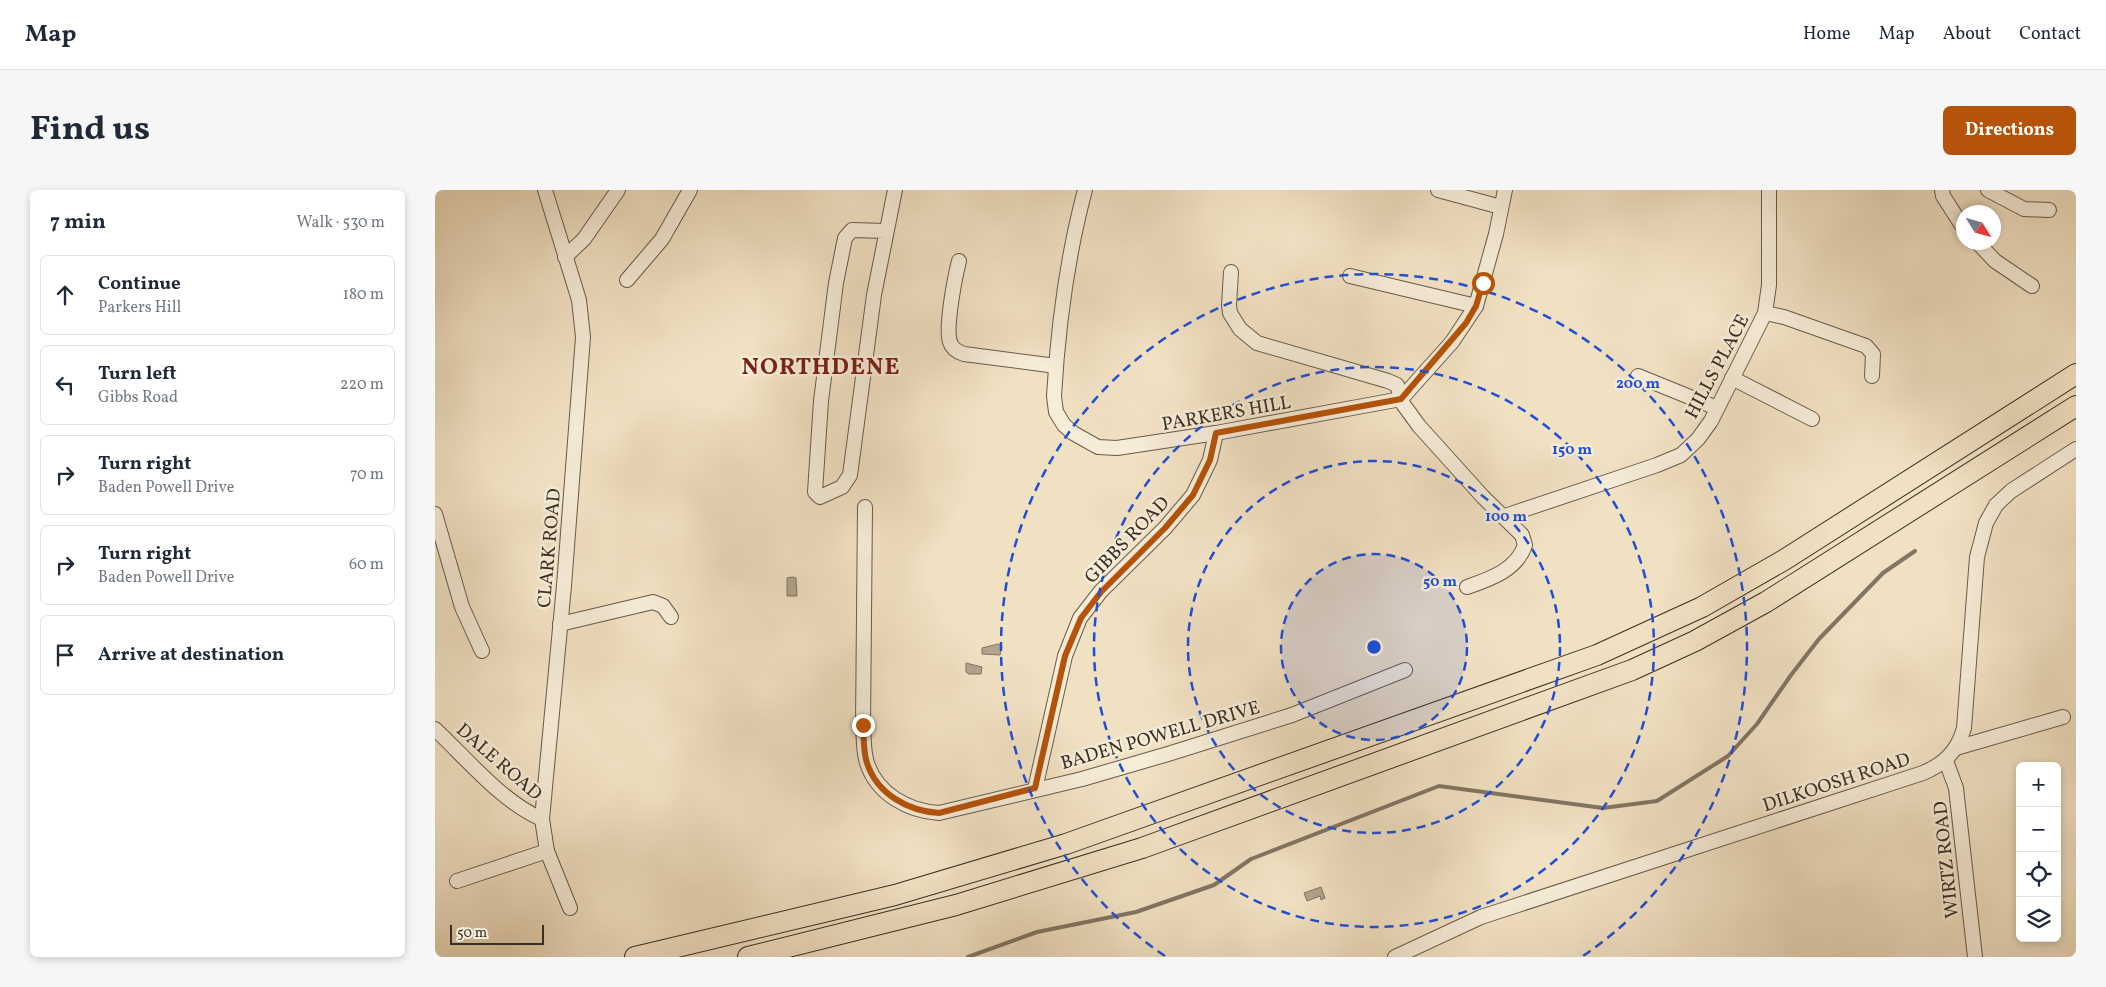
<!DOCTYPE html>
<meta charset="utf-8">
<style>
:root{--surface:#fff;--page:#f6f6f7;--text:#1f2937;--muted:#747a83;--line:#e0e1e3;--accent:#b45309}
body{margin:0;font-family:Vollkorn,serif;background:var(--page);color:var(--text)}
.controls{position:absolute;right:15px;bottom:15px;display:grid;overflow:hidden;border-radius:8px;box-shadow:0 2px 8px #0003}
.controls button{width:45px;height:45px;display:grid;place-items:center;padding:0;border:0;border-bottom:1px solid var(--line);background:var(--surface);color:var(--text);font:25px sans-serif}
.compass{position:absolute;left:1521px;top:15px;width:45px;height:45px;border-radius:50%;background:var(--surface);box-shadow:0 2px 8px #0003;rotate:127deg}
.scale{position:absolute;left:15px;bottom:12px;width:94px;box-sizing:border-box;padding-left:5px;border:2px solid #382f24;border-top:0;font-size:14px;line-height:18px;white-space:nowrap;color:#382f24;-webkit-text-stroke:4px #f6ecd8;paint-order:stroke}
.stop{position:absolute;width:15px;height:15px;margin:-11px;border:4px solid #b45309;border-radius:50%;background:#fff}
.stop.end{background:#b45309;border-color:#fff;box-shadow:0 1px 5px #0008}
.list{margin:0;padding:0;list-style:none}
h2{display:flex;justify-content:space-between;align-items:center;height:65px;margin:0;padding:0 20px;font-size:21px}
h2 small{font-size:16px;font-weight:400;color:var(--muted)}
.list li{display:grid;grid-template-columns:32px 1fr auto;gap:15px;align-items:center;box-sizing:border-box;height:80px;margin:0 10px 10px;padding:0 10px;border:1px solid var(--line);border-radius:8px}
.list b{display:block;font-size:19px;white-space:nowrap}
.list p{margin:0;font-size:16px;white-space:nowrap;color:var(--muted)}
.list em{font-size:16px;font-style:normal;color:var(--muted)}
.icon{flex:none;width:28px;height:28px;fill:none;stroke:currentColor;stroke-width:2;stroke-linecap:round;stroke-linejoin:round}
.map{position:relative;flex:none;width:1641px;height:767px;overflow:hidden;border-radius:8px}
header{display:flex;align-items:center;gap:30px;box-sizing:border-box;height:70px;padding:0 25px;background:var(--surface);border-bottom:1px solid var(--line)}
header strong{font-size:24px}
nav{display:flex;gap:28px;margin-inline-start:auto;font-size:18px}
.intro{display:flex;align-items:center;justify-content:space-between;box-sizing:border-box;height:120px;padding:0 30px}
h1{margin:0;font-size:35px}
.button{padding:12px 22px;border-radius:8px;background:var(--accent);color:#fff;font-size:18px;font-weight:700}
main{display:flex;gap:30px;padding:0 30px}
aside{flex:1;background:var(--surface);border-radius:8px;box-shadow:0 2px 8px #0003}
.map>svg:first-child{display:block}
.water{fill:#b2a48d;stroke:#817563}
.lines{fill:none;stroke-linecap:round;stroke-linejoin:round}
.stream{stroke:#817563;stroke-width:4}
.minor-casing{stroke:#665c4c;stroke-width:16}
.highway-casing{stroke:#382f24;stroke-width:22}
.minor{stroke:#f6ecd8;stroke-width:14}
.highway{stroke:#f1e1c3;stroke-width:20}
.route{stroke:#b45309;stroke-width:6}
.ring{fill:none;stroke:#1d4ed8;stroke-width:2.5;stroke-dasharray:9 6}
.labels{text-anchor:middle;stroke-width:5;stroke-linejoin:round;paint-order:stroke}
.street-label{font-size:19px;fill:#382f24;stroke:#f6ecd8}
.district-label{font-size:24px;font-weight:bold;letter-spacing:1px;fill:#7a1f14;stroke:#f6ecd8}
.centre{fill:#1d4ed8;stroke:#f6ecd8;stroke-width:2.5}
.ring-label{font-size:15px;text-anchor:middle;font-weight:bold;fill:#1d4ed8;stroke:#f6ecd8;stroke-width:5;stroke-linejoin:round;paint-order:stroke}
</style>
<header>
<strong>Map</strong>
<nav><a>Home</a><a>Map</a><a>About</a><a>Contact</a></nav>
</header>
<div class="intro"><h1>Find us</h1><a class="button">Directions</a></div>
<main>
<aside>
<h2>7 min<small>Walk · 530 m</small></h2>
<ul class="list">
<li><svg class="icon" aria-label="ahead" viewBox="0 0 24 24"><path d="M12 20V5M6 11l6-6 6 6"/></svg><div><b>Continue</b><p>Parkers Hill</p></div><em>180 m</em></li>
<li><svg class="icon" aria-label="left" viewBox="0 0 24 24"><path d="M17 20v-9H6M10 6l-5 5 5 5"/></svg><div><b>Turn left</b><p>Gibbs Road</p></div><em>220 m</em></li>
<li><svg class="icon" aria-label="right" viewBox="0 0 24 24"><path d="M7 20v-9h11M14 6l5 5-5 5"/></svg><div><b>Turn right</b><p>Baden Powell Drive</p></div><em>70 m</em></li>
<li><svg class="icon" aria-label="right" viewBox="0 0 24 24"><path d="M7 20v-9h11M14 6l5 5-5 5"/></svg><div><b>Turn right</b><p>Baden Powell Drive</p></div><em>60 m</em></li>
<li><svg class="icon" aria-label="arrive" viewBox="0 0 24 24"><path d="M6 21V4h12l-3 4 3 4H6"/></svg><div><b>Arrive at destination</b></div></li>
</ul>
</aside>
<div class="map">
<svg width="1641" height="767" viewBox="0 0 1641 767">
<rect width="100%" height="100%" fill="#f1e1c3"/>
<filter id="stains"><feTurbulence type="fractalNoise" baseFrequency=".004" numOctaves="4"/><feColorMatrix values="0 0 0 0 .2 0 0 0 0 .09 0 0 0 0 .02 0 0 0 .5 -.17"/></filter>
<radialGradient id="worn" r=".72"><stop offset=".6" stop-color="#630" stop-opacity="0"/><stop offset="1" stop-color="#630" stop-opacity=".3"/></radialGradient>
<!-- water -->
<g class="water">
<path d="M358,387L361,388L362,406H352V388Z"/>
<path d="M563,454L567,456L565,465L547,464V458Z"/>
<path d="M531,473L547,477L546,484H534L531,482Z"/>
<path d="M886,697L890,708L886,710L885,706L872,711L869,703Z"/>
</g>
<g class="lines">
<!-- stream -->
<path class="stream" d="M533,767L602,742L701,722L779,695L816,669L1004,596L1168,618L1222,611L1293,566L1322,534L1356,485L1384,449L1448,383L1480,361"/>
<!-- minor casing -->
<g class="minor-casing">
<g id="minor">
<path d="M110,0L144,110L148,147L129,396L107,629L112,661L135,718"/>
<path d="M650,0C632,67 623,137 619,206L621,222L629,235L638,243L663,257L682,258L781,243L966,209L1017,152L1041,116L1061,44L1070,0"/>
<path d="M1003,0L1066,17"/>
<path d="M1507,0L1508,6L1528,37"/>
<path d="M1553,0L1589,19L1614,20"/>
<path d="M451,41L417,40L410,48L401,93L386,211L380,302L385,307L407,297L415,285L439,105L460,0"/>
<path d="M1542,52L1560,71L1597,96"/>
<path d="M130,67L149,49L183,0"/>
<path d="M524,71C520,87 510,138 515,152C517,159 523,162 529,164L621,176"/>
<path d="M796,82L794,115L795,123L805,139L822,153L953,191L962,195L968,214L984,236L1048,307L1087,345L1090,355C1082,380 1055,389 1032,397"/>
<path d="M915,86L1041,116"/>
<path d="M192,90L227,49L255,0"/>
<path d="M1330,123L1349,127L1431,156L1438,164L1437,186"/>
<path d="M1203,186L1282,218"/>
<path d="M1297,188L1377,229"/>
<path d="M430,317L428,535C429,547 428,561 432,573C442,604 473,621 504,623L647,589L733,564L857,525L970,480"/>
<path d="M0,324L27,417L47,461"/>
<path d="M1070,326L1222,275L1246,265L1263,249L1276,231L1330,123L1334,95V0"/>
<path d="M125,434L218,412L228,416L236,427"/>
<path d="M0,539C31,568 68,613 107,629"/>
<path d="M1521,558L1628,527"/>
<path d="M1511,571L1521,598L1540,767"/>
<path d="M600,599L630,466L645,428L666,401L730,338L758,305L775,270L781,243"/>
<path d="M22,691L112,661"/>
<path d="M960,767L1046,727L1488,583C1509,574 1523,561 1529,538L1542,367L1551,333L1561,315L1576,301L1641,259"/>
</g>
</g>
<!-- highway casing -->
<g class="highway-casing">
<g id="highway">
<path d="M200,767L460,705L631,654L1162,465L1267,417L1349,370L1641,184"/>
<path d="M313,767L521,715L707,658L1197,480L1260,451L1331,412L1641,216"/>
</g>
</g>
<!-- minor -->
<use href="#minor" class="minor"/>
<!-- highway -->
<use href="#highway" class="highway"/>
</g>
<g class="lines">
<!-- route -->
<path class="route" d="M428,535C429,547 428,561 432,573C442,604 473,621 504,623L600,598L630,466L646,428L666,402L730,338L758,305L775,270L781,243L966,209L1031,133L1041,116L1048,93"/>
</g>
<!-- distance rings -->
<circle cx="939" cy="457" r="93" fill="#1d4ed8" fill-opacity=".12"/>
<g class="ring">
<circle cx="939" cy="457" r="93"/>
<circle cx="939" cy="457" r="186"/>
<circle cx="939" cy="457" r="280"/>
<path d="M730 766A373 373 0 1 1 1148 766"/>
</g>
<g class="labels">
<!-- street labels -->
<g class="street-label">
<text transform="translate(1281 176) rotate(-62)" y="7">HILLS PLACE</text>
<text transform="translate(791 222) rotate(-10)" y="7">PARKERS HILL</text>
<text transform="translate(691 349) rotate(-46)" y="7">GIBBS ROAD</text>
<text transform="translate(113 358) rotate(-85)" y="7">CLARK ROAD</text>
<text transform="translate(725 544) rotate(-16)" y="7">BADEN POWELL DRIVE</text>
<text transform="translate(65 571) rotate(41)" y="7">DALE ROAD</text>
<text transform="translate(1401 591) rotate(-18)" y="7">DILKOOSH ROAD</text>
<text transform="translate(1510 670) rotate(-96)" y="7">WIRTZ ROAD</text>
</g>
<!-- district labels -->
<g class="district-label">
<text x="386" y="184">NORTHDENE</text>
</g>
</g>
<circle cx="939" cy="457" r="8" class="centre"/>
<g class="ring-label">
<text x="1203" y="198">200 m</text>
<text x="1137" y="264">150 m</text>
<text x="1071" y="331">100 m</text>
<text x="1005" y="396">50 m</text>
</g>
<rect width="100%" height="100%" filter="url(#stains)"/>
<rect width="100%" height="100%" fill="url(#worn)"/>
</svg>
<div class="controls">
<button>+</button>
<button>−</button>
<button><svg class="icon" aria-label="locate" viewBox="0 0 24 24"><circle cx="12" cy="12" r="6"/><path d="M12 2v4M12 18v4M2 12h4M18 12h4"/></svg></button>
<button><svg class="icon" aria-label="layers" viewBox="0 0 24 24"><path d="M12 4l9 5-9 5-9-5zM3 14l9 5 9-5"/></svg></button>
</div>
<svg class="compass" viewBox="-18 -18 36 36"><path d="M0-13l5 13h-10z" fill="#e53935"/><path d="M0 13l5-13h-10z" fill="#747a83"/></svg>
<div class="scale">50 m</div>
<div class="stop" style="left:1048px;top:93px"></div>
<div class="stop end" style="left:428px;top:535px"></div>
</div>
</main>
